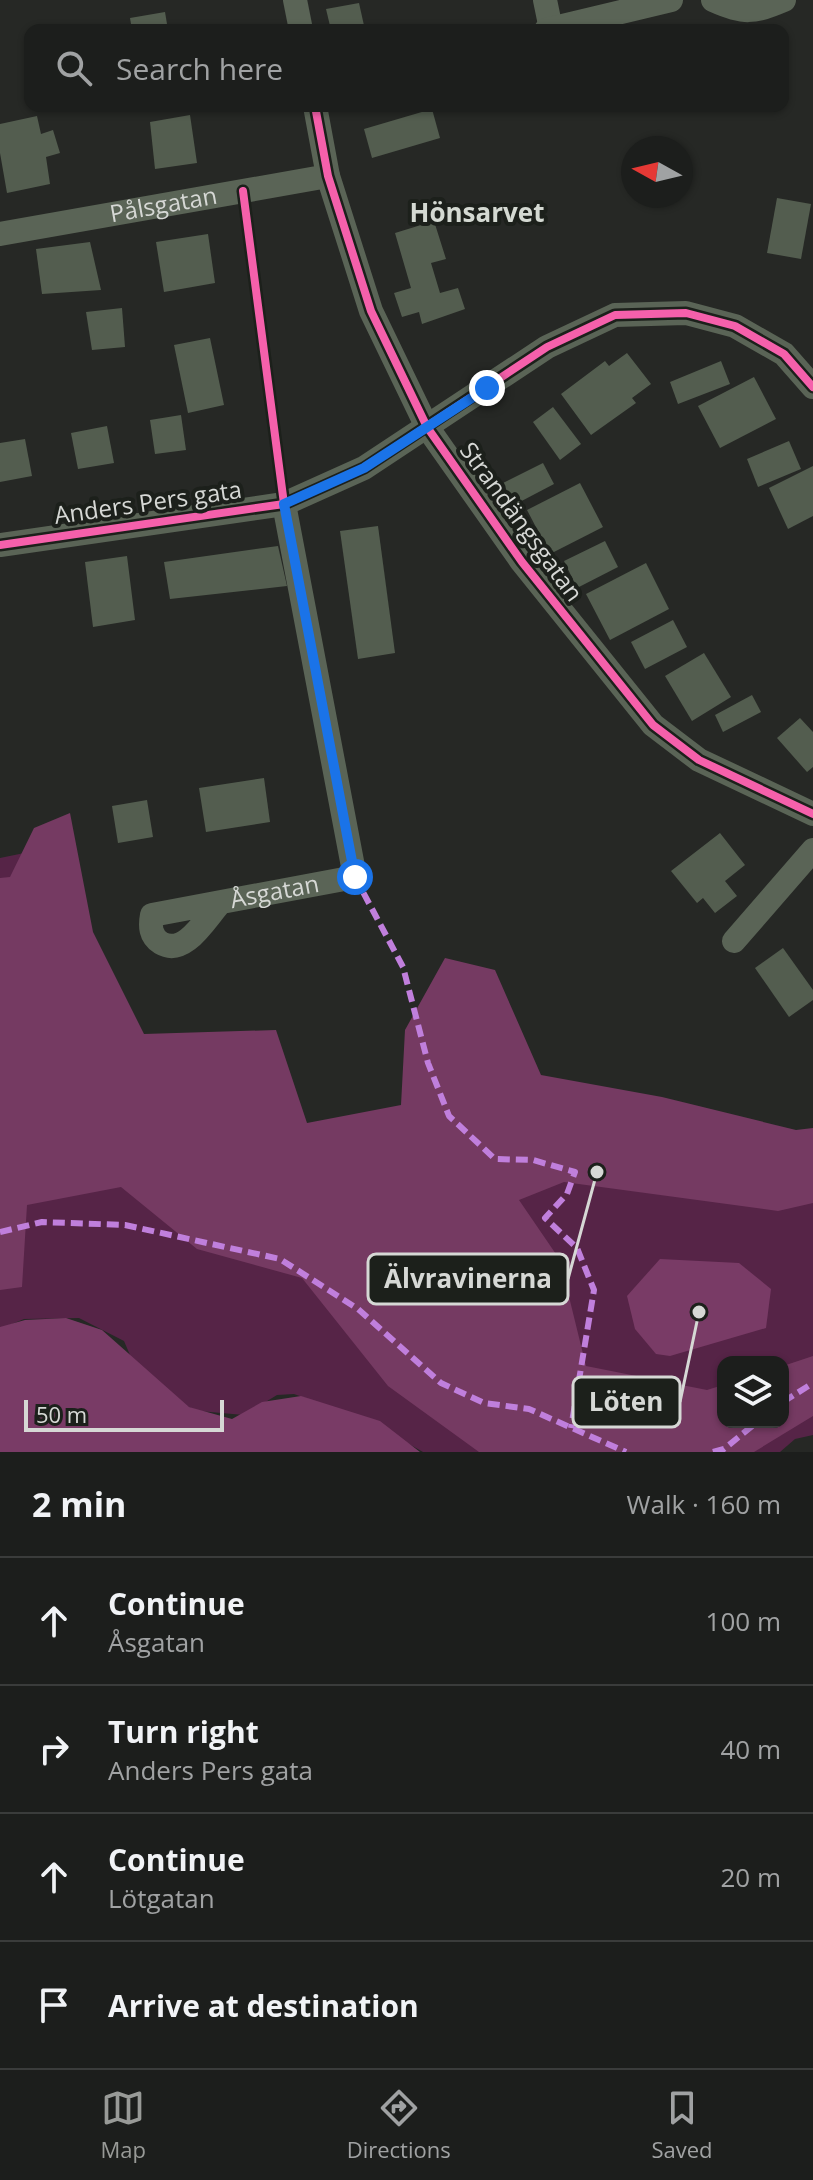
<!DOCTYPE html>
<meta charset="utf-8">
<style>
:root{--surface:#1c1e1c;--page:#252725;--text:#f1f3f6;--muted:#a0a2a3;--line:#3a3c3b;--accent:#989a97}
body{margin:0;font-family:"Open Sans",sans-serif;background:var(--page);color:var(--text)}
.controls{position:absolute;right:24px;bottom:24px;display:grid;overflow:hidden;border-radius:16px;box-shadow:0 2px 6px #0004}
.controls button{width:72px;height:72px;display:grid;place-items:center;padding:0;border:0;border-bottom:2px solid var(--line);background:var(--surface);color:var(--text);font:40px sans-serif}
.compass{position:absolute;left:621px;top:136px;width:72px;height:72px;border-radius:50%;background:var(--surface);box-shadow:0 2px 6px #0004;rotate:278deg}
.scale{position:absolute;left:24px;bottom:20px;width:200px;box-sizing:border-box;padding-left:8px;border:4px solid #d6d8d5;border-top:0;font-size:22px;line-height:28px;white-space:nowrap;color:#d6d8d5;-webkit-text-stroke:6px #1c201b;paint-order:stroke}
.stop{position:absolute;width:24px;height:24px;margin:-18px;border:6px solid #1a73e8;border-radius:50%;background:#fff}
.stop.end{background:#1a73e8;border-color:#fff;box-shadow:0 2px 8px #0008}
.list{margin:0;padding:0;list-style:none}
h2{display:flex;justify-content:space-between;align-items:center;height:104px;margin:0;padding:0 32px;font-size:34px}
h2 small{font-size:26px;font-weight:400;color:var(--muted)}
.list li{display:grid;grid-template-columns:52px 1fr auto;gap:24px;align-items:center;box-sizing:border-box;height:128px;padding:0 32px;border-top:2px solid var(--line)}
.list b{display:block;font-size:30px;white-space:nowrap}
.list p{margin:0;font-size:26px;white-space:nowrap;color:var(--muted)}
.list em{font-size:26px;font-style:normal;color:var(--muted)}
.icon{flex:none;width:44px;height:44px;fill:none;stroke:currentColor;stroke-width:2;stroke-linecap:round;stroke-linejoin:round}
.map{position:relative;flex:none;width:813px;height:1452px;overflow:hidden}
.search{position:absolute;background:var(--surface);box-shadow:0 2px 6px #0004;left:24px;right:24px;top:24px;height:88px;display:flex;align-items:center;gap:20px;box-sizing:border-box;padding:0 28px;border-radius:16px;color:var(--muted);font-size:30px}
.sheet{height:616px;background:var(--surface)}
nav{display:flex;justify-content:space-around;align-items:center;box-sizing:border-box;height:112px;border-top:2px solid var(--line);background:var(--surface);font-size:22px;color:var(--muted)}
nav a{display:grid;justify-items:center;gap:4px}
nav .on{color:var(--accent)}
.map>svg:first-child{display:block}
.green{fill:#562447;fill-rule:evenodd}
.forest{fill:#753a62}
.water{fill:#793b66}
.building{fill:#535d4f}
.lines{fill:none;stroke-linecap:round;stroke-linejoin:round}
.minor{stroke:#5a6456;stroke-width:24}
.quiet{stroke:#c07fdc;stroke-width:6;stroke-dasharray:12 6;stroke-linecap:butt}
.cycleway-casing{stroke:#1c201b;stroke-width:13}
.cycleway{stroke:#f560ab;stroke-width:8}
.route{stroke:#1a73e8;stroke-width:10}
.labels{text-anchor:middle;stroke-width:8;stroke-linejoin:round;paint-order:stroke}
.street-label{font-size:24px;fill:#d6d8d5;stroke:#1c201b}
.neighbourhood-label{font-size:26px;font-weight:bold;fill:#d4d9d2;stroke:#1c201b}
.leader{fill:none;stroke:#d6d8d5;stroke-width:3}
.callout-dot{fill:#d6d8d5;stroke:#1c201b;stroke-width:3}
.callout{fill:#1c201b;stroke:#d6d8d5;stroke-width:3}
.callout-label{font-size:26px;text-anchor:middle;font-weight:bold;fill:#d6d8d5}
</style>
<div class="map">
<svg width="813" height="1452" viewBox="0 0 813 1452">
<rect width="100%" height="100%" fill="#262825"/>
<!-- green -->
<path class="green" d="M68,844L92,962L203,1126L813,1146V1435L795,1439L780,1452H423L367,1420L294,1394L277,1395L244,1415L199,1411L145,1390L124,1341L79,1318L24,1319L0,1329V858ZM723,1362H783V1422H723Z"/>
<!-- forest -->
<path class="forest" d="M70,813L93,932L144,1034L276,1030L307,1123L401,1105L405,1030L445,958L495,970L541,1075L662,1097L796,1130L813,1128V1203L778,1211L564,1182L519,1200L560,1260L586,1366L707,1390L723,1385V1422H783V1366L813,1356V1416L754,1452H479L388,1386L302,1278L197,1249L121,1187L27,1205L22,1287L0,1290V878L10,877L34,828Z"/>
<!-- water -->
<g class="water">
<path d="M660,1259L739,1263L771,1289L766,1328L670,1356L656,1354L635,1329L627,1296Z"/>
<path d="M66,1318L102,1330L189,1407L232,1419L262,1402L301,1396L380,1421L420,1452H0V1327L25,1320Z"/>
</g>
<!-- building -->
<g class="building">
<path d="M359,3L365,30H331L326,9Z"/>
<path d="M165,12L168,30H132L130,18Z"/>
<path d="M432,109L440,138L372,158L364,129Z"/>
<path d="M190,115L197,163L155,169L150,122Z"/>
<path d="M37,116L41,134L53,130L60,153L46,157L50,184L7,193L0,153V124Z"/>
<path d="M777,198L811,204L801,259L767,253Z"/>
<path d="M434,221L446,259L431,263L440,293L458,288L465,309L422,324L419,312L402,317L394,293L411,288L395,233Z"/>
<path d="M208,234L215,283L164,292L156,242Z"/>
<path d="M90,242L101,290L42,294L36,249Z"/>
<path d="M122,308L125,347L92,350L86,312Z"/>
<path d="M210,338L224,405L188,413L174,345Z"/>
<path d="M627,353L651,384L632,398L636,403L591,435L561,394L605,361L609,366Z"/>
<path d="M721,361L730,384L678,404L670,382Z"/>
<path d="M754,377L776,419L720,448L698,406Z"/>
<path d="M553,407L581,444L560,460L533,422Z"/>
<path d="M181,415L186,450L155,454L150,420Z"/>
<path d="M107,426L114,463L78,469L71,433Z"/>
<path d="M25,439L32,476L0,482V443Z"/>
<path d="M789,441L801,469L758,487L747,459Z"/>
<path d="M543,463L554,484L514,505L503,483Z"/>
<path d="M813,466V516L788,529L769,488Z"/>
<path d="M580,483L603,527L550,554L527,510Z"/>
<path d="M378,526L395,653L358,659L340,531Z"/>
<path d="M605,541L618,567L577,588L564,561Z"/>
<path d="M278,546L287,586L170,599L164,562Z"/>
<path d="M127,556L135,620L93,627L85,562Z"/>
<path d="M646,563L669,609L610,640L586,594Z"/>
<path d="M673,620L687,647L645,669L631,642Z"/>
<path d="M704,653L731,697L692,721L665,676Z"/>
<path d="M752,695L761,712L723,732L715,715Z"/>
<path d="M800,718L813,732V767L807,772L777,738Z"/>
<path d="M264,778L270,822L206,832L199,788Z"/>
<path d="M147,800L153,837L118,843L112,806Z"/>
<path d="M720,833L745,865L725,881L737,896L715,913L703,898L697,903L671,871Z"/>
<path d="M783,948L813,990V1000L789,1017L755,968Z"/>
</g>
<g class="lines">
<!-- minor -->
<g class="minor">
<path d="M295,0L301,30"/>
<path d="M545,0L551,29"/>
<path d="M713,0C744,14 753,13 784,0"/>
<path d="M546,30L671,0"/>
<path d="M315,106L328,176L371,311L427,427L522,562L653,725L699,760L813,814"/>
<path id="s1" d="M0,234L328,176"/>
<path d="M0,545L284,504L364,468L547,347L615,315L686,313L735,326L784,354L813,387"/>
<path id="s2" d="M220,903C206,918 185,957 161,943C150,936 150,926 152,915L355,877L284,504"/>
<path d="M734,941L813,850"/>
</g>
<!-- quiet -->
<g class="quiet">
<path d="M355,877L403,967L428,1063L449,1116L495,1159L533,1160L575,1172L567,1194L545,1218L577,1248L594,1290L571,1428"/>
<path d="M0,1232L42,1222L125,1225L280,1259L358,1309L441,1383L484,1403L529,1409L626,1452"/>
<path d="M783,1402L813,1383"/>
<path d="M713,1452L724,1449L757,1422"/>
</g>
<!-- cycleway casing -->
<g class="cycleway-casing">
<g id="cycleway">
<path d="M315,106L328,176L371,311L427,427L522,562L653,725L699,760L813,814"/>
<path d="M243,191L284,504"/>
<path d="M0,545L284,504L364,468L547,347L615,315L686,313L735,326L784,354L813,387"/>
</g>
</g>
<!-- cycleway -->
<use href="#cycleway" class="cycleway"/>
</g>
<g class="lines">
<!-- route -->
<path class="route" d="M355,877L284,504L364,468L487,388"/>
</g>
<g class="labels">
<!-- street labels -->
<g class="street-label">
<text dy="8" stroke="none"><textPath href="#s1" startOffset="166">Pålsgatan</textPath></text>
<text transform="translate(148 503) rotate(-8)" y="8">Anders Pers gata</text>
<text transform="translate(521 522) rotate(54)" y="8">Strandängsgatan</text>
<text dy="8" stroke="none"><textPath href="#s2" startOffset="234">Åsgatan</textPath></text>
</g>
<!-- neighbourhood labels -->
<g class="neighbourhood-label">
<text x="477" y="222">Hönsarvet</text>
</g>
</g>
<!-- callouts -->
<path class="leader" d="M597 1172L568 1279M699 1312L680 1402"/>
<g class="callout-dot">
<circle cx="597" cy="1172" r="8"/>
<circle cx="699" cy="1312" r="8"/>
</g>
<g class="callout">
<rect x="368" y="1254" width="200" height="50" rx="8"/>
<rect x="573" y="1377" width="107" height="50" rx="8"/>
</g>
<g class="callout-label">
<text x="468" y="1288">Älvravinerna</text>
<text x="626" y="1411">Löten</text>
</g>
</svg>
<div class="controls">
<button><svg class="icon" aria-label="layers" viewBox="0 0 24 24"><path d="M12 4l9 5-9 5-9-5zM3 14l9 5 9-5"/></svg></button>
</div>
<svg class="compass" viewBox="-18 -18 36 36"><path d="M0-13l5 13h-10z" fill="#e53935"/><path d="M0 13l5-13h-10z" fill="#a0a2a3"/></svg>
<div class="scale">50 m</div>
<div class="stop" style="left:355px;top:877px"></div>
<div class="stop end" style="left:487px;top:388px"></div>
<div class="search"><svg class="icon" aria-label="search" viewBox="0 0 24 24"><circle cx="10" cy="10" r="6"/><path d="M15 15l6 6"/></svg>Search here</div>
</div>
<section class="sheet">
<h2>2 min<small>Walk · 160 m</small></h2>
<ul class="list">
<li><svg class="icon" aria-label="ahead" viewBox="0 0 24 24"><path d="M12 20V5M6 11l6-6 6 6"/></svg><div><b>Continue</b><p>Åsgatan</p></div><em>100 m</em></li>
<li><svg class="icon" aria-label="right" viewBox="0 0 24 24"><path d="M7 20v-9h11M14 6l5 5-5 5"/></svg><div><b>Turn right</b><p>Anders Pers gata</p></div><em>40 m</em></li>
<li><svg class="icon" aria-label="ahead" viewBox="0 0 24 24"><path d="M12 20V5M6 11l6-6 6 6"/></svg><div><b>Continue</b><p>Lötgatan</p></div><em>20 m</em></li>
<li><svg class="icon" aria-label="arrive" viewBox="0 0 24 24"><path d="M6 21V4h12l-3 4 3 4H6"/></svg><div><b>Arrive at destination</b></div></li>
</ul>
</section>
<nav>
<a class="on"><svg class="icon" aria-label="map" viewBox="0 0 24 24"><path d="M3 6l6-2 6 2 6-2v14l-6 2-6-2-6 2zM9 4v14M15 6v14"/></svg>Map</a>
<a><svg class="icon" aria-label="directions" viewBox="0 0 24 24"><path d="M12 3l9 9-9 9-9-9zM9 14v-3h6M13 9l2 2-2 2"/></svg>Directions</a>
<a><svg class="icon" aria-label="saved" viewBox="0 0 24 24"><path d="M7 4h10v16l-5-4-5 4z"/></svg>Saved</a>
</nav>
